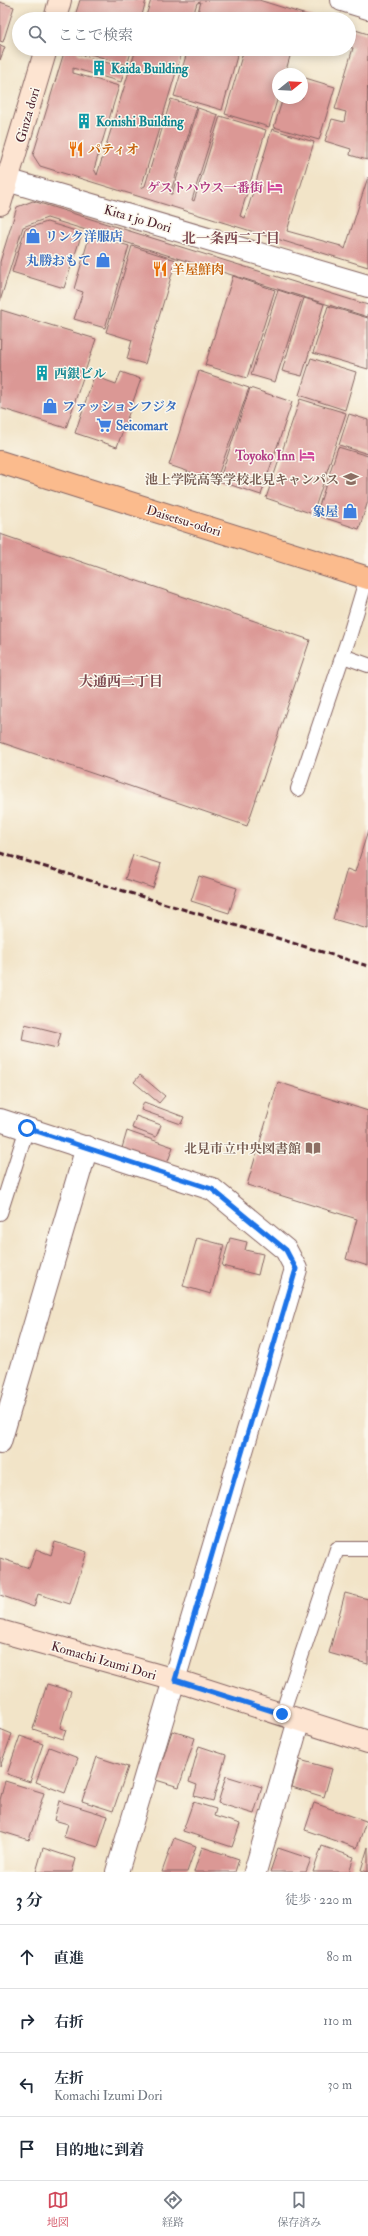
<!DOCTYPE html>
<html lang="ja">
<meta charset="utf-8">
<style>
:root{--surface:#fff;--page:#f6f6f7;--text:#1f2937;--muted:#747a83;--line:#e0e1e3;--accent:#d1495b}
body{margin:0;font-family:"IM FELL Double Pica","Noto Serif JP",serif;background:var(--page);color:var(--text)}
.compass{position:absolute;left:272px;top:68px;width:36px;height:36px;border-radius:50%;background:var(--surface);box-shadow:0 2px 10px #0003;rotate:72deg}
.stop{position:absolute;width:12px;height:12px;margin:-9px;border:3px solid #1a73e8;border-radius:50%;background:#fff}
.stop.end{background:#1a73e8;border-color:#fff;box-shadow:0 1px 4px #0008}
.list{margin:0;padding:0;list-style:none}
h2{display:flex;justify-content:space-between;align-items:center;height:52px;margin:0;padding:0 16px;font-size:17px}
h2 small{font-size:13px;font-weight:400;color:var(--muted)}
.list li{display:grid;grid-template-columns:26px 1fr auto;gap:12px;align-items:center;box-sizing:border-box;height:64px;padding:0 16px;border-top:1px solid var(--line)}
.list b{display:block;font-size:15px;white-space:nowrap}
.list p{margin:0;font-size:13px;white-space:nowrap;color:var(--muted)}
.list em{font-size:13px;font-style:normal;color:var(--muted)}
.icon{flex:none;width:22px;height:22px;fill:none;stroke:currentColor;stroke-width:2;stroke-linecap:round;stroke-linejoin:round}
.map{position:relative;flex:none;width:368px;height:1872px;overflow:hidden}
.search{position:absolute;background:var(--surface);box-shadow:0 2px 10px #0003;left:12px;right:12px;top:12px;height:44px;display:flex;align-items:center;gap:10px;box-sizing:border-box;padding:0 14px;border-radius:22px;color:var(--muted);font-size:15px}
.sheet{height:308px;background:var(--surface)}
nav{display:flex;justify-content:space-around;align-items:center;box-sizing:border-box;height:56px;border-top:1px solid var(--line);background:var(--surface);font-size:11px;color:var(--muted)}
nav a{display:grid;justify-items:center;gap:2px}
nav .on{color:var(--accent)}
.map>svg:first-child{display:block}
.building{fill:#db9895}
.lines{fill:none;stroke-linecap:round;stroke-linejoin:round}
.lane-casing{stroke:#856462;stroke-width:16}
.street-casing{stroke:#856462;stroke-width:24}
.secondary-casing{stroke:#856462;stroke-width:24}
.highway-casing{stroke:#856462;stroke-width:24}
.lane{stroke:#fff;stroke-width:14}
.street{stroke:#fff;stroke-width:22}
.secondary{stroke:#fde4d1;stroke-width:22}
.highway{stroke:#fbbb8d;stroke-width:22}
.rail{stroke:#4a1f2b;stroke-width:3;stroke-dasharray:6 3;stroke-linecap:butt}
.route{stroke:#1a73e8;stroke-width:5}
.labels{text-anchor:middle;stroke-width:3;stroke-linejoin:round;paint-order:stroke}
.culture-label{font-size:13px;font-weight:bold;fill:#0d838f;stroke:#fbf7ec;text-anchor:start}
.street-label{font-size:13px;fill:#4a1f2b;stroke:#fbf7ec}
.food-label{font-size:13px;font-weight:bold;fill:#c56008;stroke:#fbf7ec;text-anchor:start}
.hotel-label{font-size:13px;font-weight:bold;fill:#b23c85;stroke:#fbf7ec;text-anchor:end}
.shop-label{font-size:13px;font-weight:bold;fill:#366cbe;stroke:#fbf7ec;text-anchor:start}
.education-label{font-size:13px;font-weight:bold;fill:#785e54;stroke:#fbf7ec;text-anchor:end}
.neighbourhood-label{font-size:14px;font-weight:bold;fill:#7d4950;stroke:#fbf7ec}
</style>
<div class="map">
<svg width="368" height="1872" viewBox="0 0 368 1872">
<rect width="100%" height="100%" fill="#fbf7ec"/>
<filter id="ink" filterUnits="userSpaceOnUse"><feTurbulence type="fractalNoise" baseFrequency=".025" numOctaves="2"/><feDisplacementMap in="SourceGraphic" scale="8" xChannelSelector="R" yChannelSelector="G"/><feConvolveMatrix kernelMatrix="1 2 1 2 8 2 1 2 1" color-interpolation-filters="sRGB"/></filter>
<filter id="wash" filterUnits="userSpaceOnUse"><feTurbulence type="fractalNoise" baseFrequency=".012" numOctaves="4" result="noise"/><feDisplacementMap in="SourceGraphic" scale="16" xChannelSelector="R" yChannelSelector="G"/><feGaussianBlur stdDeviation="0.9" result="paint"/><feColorMatrix in="noise" values="0 0 0 0 0 0 0 0 0 0 0 0 0 0 0 0 0 1.4 0 .05"/><feComposite in="paint" operator="in"/></filter>
<g filter="url(#wash)">
<rect width="100%" height="100%" fill="#f2e4c8"/>
<g id="blocks">
<!-- building -->
<g class="building">
<path d="M80,0H146L141,19H74Z"/>
<path d="M151,0H259L319,19H196L201,2L197,3L192,19H145Z"/>
<path d="M0,2L14,7L3,42L0,41Z"/>
<path d="M349,28L368,34L367,160L350,155L351,149L325,141L332,119L344,122L346,112L335,109L353,48L349,47Z"/>
<path d="M0,45L5,47L0,60Z"/>
<path d="M65,49H132L127,65L77,50L78,54L125,68L121,82L73,68V73L119,86L94,169L97,175L136,49H183L141,188L145,186L171,99L197,107L170,194H172L198,108L218,115L192,200L194,201L220,116L266,130L240,216L245,218L272,129L314,142L287,231L341,246L345,249L368,177V267L40,166L33,155Z"/>
<path d="M188,49H239L222,110L174,96Z"/>
<path d="M244,49H292L285,74H278V97L269,127L225,114Z"/>
<path d="M302,77L335,87L319,140L274,127L283,98H302Z"/>
<path d="M33,201L368,305V317L47,218L23,227L0,301V262L17,207Z"/>
<path d="M47,222L82,233L64,288L12,272L25,229Z"/>
<path d="M90,234L129,246L105,328L74,319L83,292L74,289Z"/>
<path d="M132,246L176,260L145,364L127,359L132,340L106,332Z"/>
<path d="M233,276L275,290L247,378L205,365Z"/>
<path d="M278,290L302,298L275,382L251,375Z"/>
<path d="M304,298L324,304L302,376L282,371Z"/>
<path d="M328,306L368,318V369L313,353Z"/>
<path d="M1,310L96,339L66,428L0,408Z"/>
<path d="M311,358L356,372L345,410L299,395Z"/>
<path d="M199,371L249,388L216,481L169,465Z"/>
<path d="M121,372L141,379L117,447L75,433L94,376L116,384Z"/>
<path d="M250,388L292,402L261,495L219,481Z"/>
<path d="M300,399L346,413L313,514L266,498Z"/>
<path d="M349,414L368,420V454L339,445Z"/>
<path d="M338,447L368,456V501L359,529L316,515Z"/>
<path d="M0,534L310,640L247,826L0,742Z"/>
<path d="M368,831V929L333,919L347,869L355,872Z"/>
<path d="M133,855L161,864L153,888L125,879Z"/>
<path d="M199,876L237,888L229,913L191,901Z"/>
<path d="M25,1024L61,1033L57,1048L22,1040Z"/>
<path d="M140,1075L165,1096L159,1103L134,1082Z"/>
<path d="M278,1082L368,1111V1266L346,1259L357,1219L247,1185Z"/>
<path d="M144,1102L184,1117L181,1124L141,1110Z"/>
<path d="M136,1116L161,1125L156,1137L132,1128Z"/>
<path d="M127,1131L173,1147L167,1164L122,1148Z"/>
<path d="M197,1238L224,1245L211,1294L183,1286Z"/>
<path d="M230,1238L247,1242L245,1250L263,1254L258,1275L222,1266Z"/>
<path d="M55,1542L87,1552L70,1604L38,1594L34,1607L0,1595V1558L29,1568L36,1549L51,1555Z"/>
<path d="M345,1593L368,1599V1664L329,1653Z"/>
<path d="M47,1684L71,1691L60,1728L66,1730L63,1739L33,1729Z"/>
<path d="M0,1729L12,1734L0,1767Z"/>
<path d="M172,1731L195,1738L179,1787L156,1780Z"/>
<path d="M20,1736L43,1744L30,1782L7,1774Z"/>
<path d="M199,1746L226,1755L213,1801L194,1796L197,1785L189,1782Z"/>
<path d="M49,1747L78,1758L65,1793L36,1782Z"/>
<path d="M97,1757L128,1767L113,1811L82,1801Z"/>
<path d="M300,1760L332,1769L324,1797L292,1787Z"/>
<path d="M226,1776L262,1787L254,1814L218,1803Z"/>
<path d="M5,1781L44,1793L29,1840L0,1831V1800Z"/>
<path d="M59,1801L108,1816L98,1847L64,1837L68,1824L54,1820Z"/>
<path d="M193,1802L216,1809L214,1816L240,1824L232,1847L183,1831Z"/>
<path d="M314,1803L366,1821L357,1848L305,1830Z"/>
<path d="M174,1838L196,1846L187,1872H162Z"/>
<path d="M322,1846L354,1857L349,1872H313Z"/>
<path d="M202,1847L239,1859L235,1872H194Z"/>
<path d="M368,1847V1872L361,1870Z"/>
<path d="M43,1848L76,1859L72,1872H36Z"/>
<path d="M278,1848L311,1859L306,1872H270Z"/>
</g>
</g>
</g>
<g filter="url(#ink)">
<use href="#blocks" fill-opacity="0" stroke="#856462" stroke-width="1"/>
<g class="lines">
<!-- lane casing -->
<g class="lane-casing">
<g id="lane">
<path d="M343,656L368,665"/>
<path d="M298,789L350,634L367,577"/>
<path d="M0,1213L27,1128"/>
<path d="M282,1714L337,1549H368"/>
</g>
</g>
<!-- street casing -->
<g class="street-casing">
<g id="street">
<path d="M342,0L368,8"/>
<path d="M0,178L368,286"/>
<path d="M0,1120L212,1189L286,1250L296,1269L117,1872"/>
<path d="M0,1442L87,1147"/>
<path d="M255,1872L299,1720"/>
</g>
</g>
<!-- secondary casing -->
<g class="secondary-casing">
<g id="secondary">
<path d="M55,19L60,0"/>
<path d="M0,204L46,49"/>
<path d="M0,1631L175,1680L368,1742"/>
</g>
</g>
<!-- highway casing -->
<g class="highway-casing">
<path id="highway" d="M0,462L368,578"/>
</g>
<!-- lane -->
<use href="#lane" class="lane"/>
<!-- street -->
<use href="#street" class="street"/>
<!-- secondary -->
<use href="#secondary" class="secondary"/>
<!-- highway -->
<use href="#highway" class="highway"/>
<!-- rail -->
<path class="rail" d="M0,853L368,966"/>
</g>
</g>
<g class="lines" filter="url(#ink)">
<!-- route -->
<path class="route" d="M27,1128L212,1189L286,1250L296,1269L175,1680L282,1714"/>
</g>
<!-- icons -->
<defs>
<g id="building-bare" transform="scale(1.2)"><path d="M-4-6H4V6H1V3H-1V6H-4ZM-2.5-4.3h1.7v1.8h-1.7ZM.8-4.3h1.7v1.8H.8ZM-2.5-1h1.7V.8h-1.7ZM.8-1h1.7V.8H.8Z" fill="#0f9aa8" stroke="#fbf7ec" stroke-width="2.5" paint-order="stroke"/></g>
<g id="restaurant-bare" transform="scale(1.2)"><path d="M-5-6h1v4h1v-4h1v4h1v-4h1v5L-1.5 .5V6h-2V.5L-5-1ZM5-6V6H3V1.5H1.5Q1.5-4 5-6Z" fill="#e8710a" stroke="#fbf7ec" stroke-width="2.5" paint-order="stroke"/></g>
<g id="hotel-bare" transform="scale(1.2)"><path d="M-6-4.5h1.5V1H6V5H4.5V3h-9V5H-6ZM-4 0a1.8 1.8 0 1 1 3.6 0ZM.5 0V-2.5h3Q6-2.5 6 0Z" fill="#d1479c" stroke="#fbf7ec" stroke-width="2.5" paint-order="stroke"/></g>
<g id="shop-bare" transform="scale(1.2)"><path d="M-5-2.5h2.3a2.7 3.5 0 0 1 5.4 0H5L5.5 6h-11ZM-1.5-2.5h3a1.5 2.3 0 0 0-3 0Z" fill="#3f7fe0" stroke="#fbf7ec" stroke-width="2.5" paint-order="stroke"/></g>
<g id="supermarket-bare" transform="scale(1.2)"><path d="M-6-5.5h2.5l.6 2H6L4.5 2H-2.5L-4.4-4H-6ZM-1.5 3.2a1.3 1.3 0 1 0 .1 0ZM3 3.2a1.3 1.3 0 1 0 .1 0Z" fill="#3f7fe0" stroke="#fbf7ec" stroke-width="2.5" paint-order="stroke"/></g>
<g id="school-bare" transform="scale(1.2)"><path d="M0-5L7-2L0 1L-7-2ZM-4 1L0 2.5L4 1V4Q0 6-4 4Z" fill="#8d6e63" stroke="#fbf7ec" stroke-width="2.5" paint-order="stroke"/></g>
<g id="library-bare" transform="scale(1.2)"><path d="M-6-4Q-3-5.5-.7-3.5V5Q-3 3-6 4ZM6-4Q3-5.5 .7-3.5V5Q3 3 6 4Z" fill="#8d6e63" stroke="#fbf7ec" stroke-width="2.5" paint-order="stroke"/></g>
</defs>
<g fill-rule="evenodd">
<use href="#building-bare" x="99" y="68"/>
<use href="#building-bare" x="84" y="121"/>
<use href="#restaurant-bare" x="76" y="149"/>
<use href="#hotel-bare" x="275" y="187"/>
<use href="#shop-bare" x="33" y="236"/>
<use href="#shop-bare" x="103" y="260"/>
<use href="#restaurant-bare" x="160" y="269"/>
<use href="#building-bare" x="42" y="373"/>
<use href="#shop-bare" x="50" y="406"/>
<use href="#supermarket-bare" x="104" y="425"/>
<use href="#hotel-bare" x="307" y="455"/>
<use href="#school-bare" x="351" y="479"/>
<use href="#shop-bare" x="350" y="511"/>
<use href="#library-bare" x="313" y="1148"/>
</g>
<g class="labels">
<!-- culture labels -->
<g class="culture-label">
<text x="111" y="73">Kaida Building</text>
<text x="96" y="126">Konishi Building</text>
<text x="54" y="378">西銀ビル</text>
</g>
<!-- street labels -->
<g class="street-label">
<text transform="translate(27 115) rotate(-74)" y="5">Ginza dori</text>
<text transform="translate(138 218) rotate(16)" y="5">Kita 1 jo Dori</text>
<text transform="translate(184 520) rotate(17)" y="5">Daisetsu-odori</text>
<text transform="translate(104 1660) rotate(16)" y="5">Komachi Izumi Dori</text>
</g>
<!-- food labels -->
<g class="food-label">
<text x="88" y="154">パティオ</text>
<text x="172" y="274">羊屋鮮肉</text>
</g>
<!-- hotel labels -->
<g class="hotel-label">
<text x="263" y="192">ゲストハウス一番街</text>
<text x="295" y="460">Toyoko Inn</text>
</g>
<!-- shop labels -->
<g class="shop-label">
<text x="45" y="241">リンク洋服店</text>
<text x="91" y="265" text-anchor="end">丸勝おもて</text>
<text x="62" y="411">ファッションフジタ</text>
<text x="116" y="430">Seicomart</text>
<text x="338" y="516" text-anchor="end">象屋</text>
</g>
<!-- education labels -->
<g class="education-label">
<text x="339" y="484">池上学院高等学校北見キャンパス</text>
<text x="301" y="1153">北見市立中央図書館</text>
</g>
<!-- neighbourhood labels -->
<g class="neighbourhood-label">
<text x="231" y="243">北一条西二丁目</text>
<text x="121" y="686">大通西二丁目</text>
</g>
</g>
</svg>
<svg class="compass" viewBox="-18 -18 36 36"><path d="M0-13l5 13h-10z" fill="#e53935"/><path d="M0 13l5-13h-10z" fill="#747a83"/></svg>
<div class="stop" style="left:27px;top:1128px"></div>
<div class="stop end" style="left:282px;top:1714px"></div>
<div class="search"><svg class="icon" aria-label="search" viewBox="0 0 24 24"><circle cx="10" cy="10" r="6"/><path d="M15 15l6 6"/></svg>ここで検索</div>
</div>
<section class="sheet">
<h2>3 分<small>徒歩 · 220 m</small></h2>
<ul class="list">
<li><svg class="icon" aria-label="ahead" viewBox="0 0 24 24"><path d="M12 20V5M6 11l6-6 6 6"/></svg><div><b>直進</b></div><em>80 m</em></li>
<li><svg class="icon" aria-label="right" viewBox="0 0 24 24"><path d="M7 20v-9h11M14 6l5 5-5 5"/></svg><div><b>右折</b></div><em>110 m</em></li>
<li><svg class="icon" aria-label="left" viewBox="0 0 24 24"><path d="M17 20v-9H6M10 6l-5 5 5 5"/></svg><div><b>左折</b><p>Komachi Izumi Dori</p></div><em>30 m</em></li>
<li><svg class="icon" aria-label="arrive" viewBox="0 0 24 24"><path d="M6 21V4h12l-3 4 3 4H6"/></svg><div><b>目的地に到着</b></div></li>
</ul>
</section>
<nav>
<a class="on"><svg class="icon" aria-label="map" viewBox="0 0 24 24"><path d="M3 6l6-2 6 2 6-2v14l-6 2-6-2-6 2zM9 4v14M15 6v14"/></svg>地図</a>
<a><svg class="icon" aria-label="directions" viewBox="0 0 24 24"><path d="M12 3l9 9-9 9-9-9zM9 14v-3h6M13 9l2 2-2 2"/></svg>経路</a>
<a><svg class="icon" aria-label="saved" viewBox="0 0 24 24"><path d="M7 4h10v16l-5-4-5 4z"/></svg>保存済み</a>
</nav>
